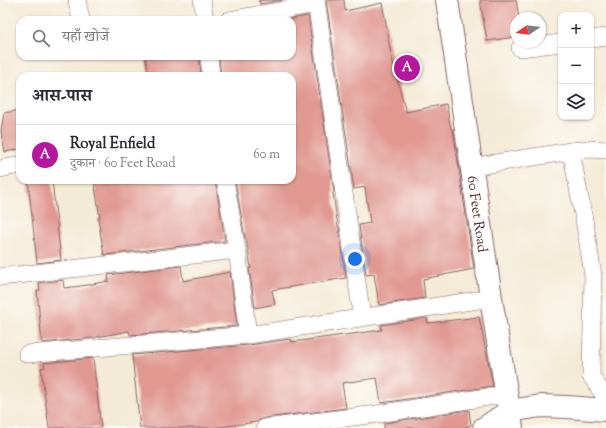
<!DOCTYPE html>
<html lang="hi">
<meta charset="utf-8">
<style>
:root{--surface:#fff;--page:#f2f2f3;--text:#2b2b33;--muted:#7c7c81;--line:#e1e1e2;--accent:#b5179e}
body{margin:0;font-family:"Sorts Mill Goudy","Noto Serif Devanagari",serif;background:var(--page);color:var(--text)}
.controls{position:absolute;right:12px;top:12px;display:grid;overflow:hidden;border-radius:8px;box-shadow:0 1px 3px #0004}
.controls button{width:36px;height:36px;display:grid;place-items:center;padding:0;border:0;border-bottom:1px solid var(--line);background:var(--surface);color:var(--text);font:20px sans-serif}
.compass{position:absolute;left:510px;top:12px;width:36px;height:36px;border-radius:50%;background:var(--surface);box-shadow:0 1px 3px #0004;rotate:257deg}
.you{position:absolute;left:355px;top:259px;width:14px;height:14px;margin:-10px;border:3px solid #fff;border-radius:50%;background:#1a73e8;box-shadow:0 0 0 6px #1a73e833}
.badge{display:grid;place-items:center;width:26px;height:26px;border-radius:50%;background:var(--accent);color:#fff;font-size:13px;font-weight:700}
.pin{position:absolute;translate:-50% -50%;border:2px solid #fff;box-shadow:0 1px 4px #0006}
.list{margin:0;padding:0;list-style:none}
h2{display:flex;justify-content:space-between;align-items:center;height:52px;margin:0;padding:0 16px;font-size:17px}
h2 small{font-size:13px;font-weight:400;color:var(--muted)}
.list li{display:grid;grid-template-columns:26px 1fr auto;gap:12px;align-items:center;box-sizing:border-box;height:60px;padding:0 16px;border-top:1px solid var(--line)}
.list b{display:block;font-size:15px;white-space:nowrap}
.list p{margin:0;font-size:13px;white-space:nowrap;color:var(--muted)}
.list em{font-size:13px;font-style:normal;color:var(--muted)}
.icon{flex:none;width:22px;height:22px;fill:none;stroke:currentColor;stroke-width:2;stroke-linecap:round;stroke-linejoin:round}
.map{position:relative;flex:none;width:606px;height:428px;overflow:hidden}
.search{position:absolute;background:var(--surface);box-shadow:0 1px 3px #0004;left:16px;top:16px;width:280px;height:44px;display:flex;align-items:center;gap:10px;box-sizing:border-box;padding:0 14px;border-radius:12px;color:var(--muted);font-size:15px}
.panel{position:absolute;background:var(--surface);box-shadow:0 1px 3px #0004;left:16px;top:72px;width:280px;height:112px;border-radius:12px}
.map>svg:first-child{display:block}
.building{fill:#e09891}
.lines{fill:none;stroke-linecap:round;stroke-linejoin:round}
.minor-casing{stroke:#866667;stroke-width:18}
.tertiary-casing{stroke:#866667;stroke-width:24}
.secondary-casing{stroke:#866667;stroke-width:24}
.minor{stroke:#fff;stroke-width:17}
.tertiary{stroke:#fff;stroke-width:22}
.secondary{stroke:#fff;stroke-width:22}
.labels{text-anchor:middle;stroke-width:3;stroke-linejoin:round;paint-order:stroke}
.street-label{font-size:14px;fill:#4a1f2b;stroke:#fdfcf7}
</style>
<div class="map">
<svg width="606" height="428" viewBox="0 0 606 428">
<rect width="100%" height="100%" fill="#fdfcf7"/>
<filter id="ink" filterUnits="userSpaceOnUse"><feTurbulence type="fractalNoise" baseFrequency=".025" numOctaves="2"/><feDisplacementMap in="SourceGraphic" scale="8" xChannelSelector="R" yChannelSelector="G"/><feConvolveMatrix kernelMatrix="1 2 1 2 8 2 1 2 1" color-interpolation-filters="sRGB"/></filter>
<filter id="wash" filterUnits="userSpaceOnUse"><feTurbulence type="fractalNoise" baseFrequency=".012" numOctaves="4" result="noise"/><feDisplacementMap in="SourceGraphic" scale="16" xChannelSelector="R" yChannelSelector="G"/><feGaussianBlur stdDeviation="0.9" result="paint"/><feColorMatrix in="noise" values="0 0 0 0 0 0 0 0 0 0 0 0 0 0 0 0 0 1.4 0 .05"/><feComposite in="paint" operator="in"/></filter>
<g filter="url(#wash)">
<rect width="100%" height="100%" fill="#f4ebd6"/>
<g id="blocks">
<!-- building -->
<g class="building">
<path d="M259,0H282L260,4Z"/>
<path d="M326,0H344L345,11L382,3L389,38L388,39L394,67L406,112L446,104L451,129H453L474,269L423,279L425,298L379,305L374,274L366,275L359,225L370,223L365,187L354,189Z"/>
<path d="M480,0H516L519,18H516V37L487,41Z"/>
<path d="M308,16L334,192L333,193L338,227H339L346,278L272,290L275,304L255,308L249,268H251L246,238H245L235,180H292V76H221L219,56H292V20H284Z"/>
<path d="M145,56H199L201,76H149Z"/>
<path d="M20,110V149L5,152L1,131L4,113Z"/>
<path d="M28,180H52L61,260L37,263Z"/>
<path d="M94,180H215L225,241L104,255L98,218H100Z"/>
<path d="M181,266L183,281L230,272L237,326L130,335L129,331L91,338L42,343L37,291L40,290L39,283L63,280L64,288L81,286L109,281L108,275Z"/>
<path d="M479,317L493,386L381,403L377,378L342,383L346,408L264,418L259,420L257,422L212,428H140L132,355L249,345L291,339L292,342L382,330L381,325L427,318L428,323Z"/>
<path d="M93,358L101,428H49L41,368L45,367L44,363Z"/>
<path d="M469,410L471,425L464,428H384V423Z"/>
</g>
</g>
</g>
<g filter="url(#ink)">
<use href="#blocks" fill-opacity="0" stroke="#866667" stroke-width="1"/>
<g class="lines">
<!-- minor casing -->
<g class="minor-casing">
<g id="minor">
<path d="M77,0L81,20"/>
<path d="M202,0L205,20"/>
<path d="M316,0L362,317"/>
<path d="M229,20L316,4"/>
<path d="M591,39L606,37"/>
<path d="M520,48L561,43"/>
<path d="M209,56L211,76"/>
<path d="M571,151L585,225L593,275L591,376L606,398"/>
<path d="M471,167L571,151L590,149L606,150"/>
<path d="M0,169L20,165"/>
<path d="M225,180L237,250L248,335"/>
<path d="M0,277L237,250"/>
<path d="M27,354L248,335L491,298"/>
<path d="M265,428L377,414L507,394"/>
</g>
</g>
<!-- tertiary casing -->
<g class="tertiary-casing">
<path id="tertiary" d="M484,428L510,411L541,406L567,407L606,410"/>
</g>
<!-- secondary casing -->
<g class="secondary-casing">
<path id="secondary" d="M447,0L491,298L512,428"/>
</g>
<!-- minor -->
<use href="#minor" class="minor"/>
<!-- tertiary -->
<use href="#tertiary" class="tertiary"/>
<!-- secondary -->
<use href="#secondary" class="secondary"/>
</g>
</g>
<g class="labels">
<!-- street labels -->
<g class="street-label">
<text transform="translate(478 214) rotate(82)" y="5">60 Feet Road</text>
</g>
</g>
</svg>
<div class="controls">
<button>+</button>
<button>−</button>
<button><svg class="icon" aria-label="layers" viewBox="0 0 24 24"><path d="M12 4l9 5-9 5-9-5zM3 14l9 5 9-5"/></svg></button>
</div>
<svg class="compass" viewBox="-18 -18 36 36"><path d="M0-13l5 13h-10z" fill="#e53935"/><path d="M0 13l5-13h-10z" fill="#7c7c81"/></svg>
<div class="you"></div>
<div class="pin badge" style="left:407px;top:68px">A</div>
<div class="search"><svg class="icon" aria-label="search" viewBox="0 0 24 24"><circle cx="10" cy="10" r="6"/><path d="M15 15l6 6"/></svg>यहाँ खोजें</div>
<section class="panel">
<h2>आस-पास<small></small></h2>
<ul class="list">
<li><span class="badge">A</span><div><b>Royal Enfield</b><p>दुकान · 60 Feet Road</p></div><em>60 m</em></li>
</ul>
</section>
</div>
